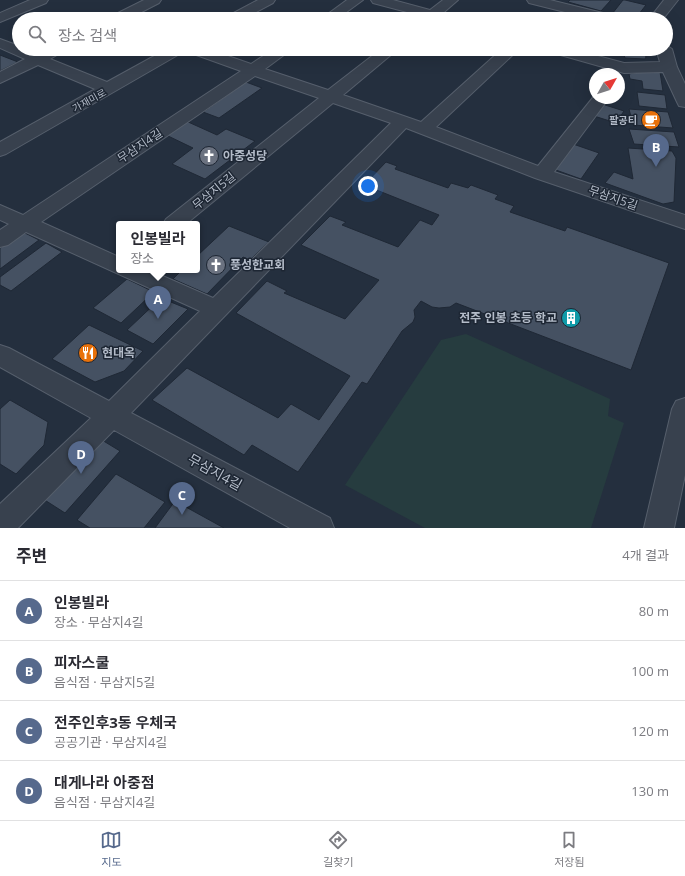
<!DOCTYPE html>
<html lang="ko">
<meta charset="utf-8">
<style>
:root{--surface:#fff;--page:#f7f7f7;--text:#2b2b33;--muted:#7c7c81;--line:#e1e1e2;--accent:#56698c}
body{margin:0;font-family:"Open Sans","Noto Sans KR",sans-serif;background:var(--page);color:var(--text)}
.compass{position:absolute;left:589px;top:68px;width:36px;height:36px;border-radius:50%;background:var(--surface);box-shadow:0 4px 16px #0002;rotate:51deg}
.you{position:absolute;left:368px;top:186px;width:14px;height:14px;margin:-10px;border:3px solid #fff;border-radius:50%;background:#1a73e8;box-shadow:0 0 0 6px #1a73e833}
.badge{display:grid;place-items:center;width:26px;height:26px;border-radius:50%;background:var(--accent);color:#fff;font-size:13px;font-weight:700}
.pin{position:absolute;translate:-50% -33px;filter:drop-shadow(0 1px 2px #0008)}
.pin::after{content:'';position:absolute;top:21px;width:14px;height:12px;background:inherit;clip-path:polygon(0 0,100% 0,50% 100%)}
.popup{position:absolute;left:116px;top:221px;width:84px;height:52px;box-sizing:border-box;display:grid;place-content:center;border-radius:4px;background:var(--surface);filter:drop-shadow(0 1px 3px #0005);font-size:13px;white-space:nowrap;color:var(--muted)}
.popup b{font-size:15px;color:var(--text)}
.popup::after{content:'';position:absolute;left:50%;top:100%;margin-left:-8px;border:8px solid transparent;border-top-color:var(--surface)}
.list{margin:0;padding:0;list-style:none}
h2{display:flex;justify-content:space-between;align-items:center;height:52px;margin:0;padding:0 16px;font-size:17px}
h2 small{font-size:13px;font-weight:400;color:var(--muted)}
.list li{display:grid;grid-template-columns:26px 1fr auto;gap:12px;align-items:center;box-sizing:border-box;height:60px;padding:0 16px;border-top:1px solid var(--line)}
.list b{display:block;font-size:15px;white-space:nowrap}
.list p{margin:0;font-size:13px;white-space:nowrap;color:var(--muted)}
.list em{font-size:13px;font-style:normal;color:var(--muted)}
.icon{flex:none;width:22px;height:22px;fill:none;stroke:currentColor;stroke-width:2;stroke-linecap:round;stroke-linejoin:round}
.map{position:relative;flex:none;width:685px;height:528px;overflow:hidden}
.search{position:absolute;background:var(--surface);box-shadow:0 4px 16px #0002;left:12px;right:12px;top:12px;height:44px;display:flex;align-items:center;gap:10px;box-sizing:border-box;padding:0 14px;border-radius:22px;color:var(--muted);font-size:15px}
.sheet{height:292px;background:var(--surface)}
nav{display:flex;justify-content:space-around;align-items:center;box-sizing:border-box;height:56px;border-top:1px solid var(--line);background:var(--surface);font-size:11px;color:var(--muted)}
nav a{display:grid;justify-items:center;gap:2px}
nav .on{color:var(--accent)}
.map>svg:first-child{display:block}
.green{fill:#263c3f}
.building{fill:#455162;stroke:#1f2835}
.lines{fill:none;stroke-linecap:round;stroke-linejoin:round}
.minor-casing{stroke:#565f6c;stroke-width:2}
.minor{fill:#38414e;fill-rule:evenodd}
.labels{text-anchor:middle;stroke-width:3;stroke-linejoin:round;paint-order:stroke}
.far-street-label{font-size:10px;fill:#b4bcc9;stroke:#1d2633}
.far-poi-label{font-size:10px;font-weight:bold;fill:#b4bcc9;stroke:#1d2633;text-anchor:end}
.street-label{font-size:12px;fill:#b4bcc9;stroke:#1d2633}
.poi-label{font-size:12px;font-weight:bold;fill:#b4bcc9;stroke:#1d2633;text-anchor:start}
.near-street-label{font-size:14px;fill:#b4bcc9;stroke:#1d2633}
</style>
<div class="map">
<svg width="685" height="528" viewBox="0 0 685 528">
<rect width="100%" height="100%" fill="#242f3e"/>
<!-- green -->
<path class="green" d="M466,334L610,399L608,416L624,423L591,528H425L345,485L441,340Z"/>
<!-- building -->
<g class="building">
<path d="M570,0H611L601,11L568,2Z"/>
<path d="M623,0H625L646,5L635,19L612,14Z"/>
<path d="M622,49H643L646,57L645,59L625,58Z"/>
<path d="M0,55L18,62L0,71Z"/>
<path d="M639,72H660L663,91L643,89L642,81L630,79L629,74Z"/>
<path d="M246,82L262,88L219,118L203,112Z"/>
<path d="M637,92L665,95L667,109L639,106Z"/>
<path d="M602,104L624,111L616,123L594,116Z"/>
<path d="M629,109L668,112L673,128L633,125Z"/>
<path d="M186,121L217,135L226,129L255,141L205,179L172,164L193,148L166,135Z"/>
<path d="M629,129L674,132L679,147L634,144Z"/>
<path d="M573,144L599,153L581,179L553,169Z"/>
<path d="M628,148L672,151L676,158L674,202L663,204L605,183L614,172L633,179Z"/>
<path d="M386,162L397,166L395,169L448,188L451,183L468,188L471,185L498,195L495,199L514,206L510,212L565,231L567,227L669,263L631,370L456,303L450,307L439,308L432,307L421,301L414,310L415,317L413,322L402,331L367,384L362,382L298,472L252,445L244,455L152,400L187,368L278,418L291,404L319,420L350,376L236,313L267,281L287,291L284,293L345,319L379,280L301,245L330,216L346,222L342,225L398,247L420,220L432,225L439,215L364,185Z"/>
<path d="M229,226L269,242L250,260L243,257L207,294L173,279L182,270H197V256Z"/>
<path d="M23,232L39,240L0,269V248Z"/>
<path d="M46,243L62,252L11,291L0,285V277Z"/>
<path d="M127,279L154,292L121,323L93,308Z"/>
<path d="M161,298L188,309L153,344L127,330Z"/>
<path d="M89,325L143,351L124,371L95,382L52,359Z"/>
<path d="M10,400L48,422L44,445L16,474L0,464V409Z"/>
<path d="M97,437L120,451L65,513L40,497Z"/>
<path d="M116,474L165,502L144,528H90L77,520Z"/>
<path d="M175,501L224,528H155Z"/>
</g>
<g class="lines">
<!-- minor casing -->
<g class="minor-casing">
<g id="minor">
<path d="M30,0H48L46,3L0,22V13Z"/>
<path d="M144,0H161L159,3L128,19H110L112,16Z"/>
<path d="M258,0H275L273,3L243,19H226L228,16Z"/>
<path d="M347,0H363L337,19H321Z"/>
<path d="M371,0H393L430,10L443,0H458L443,13L452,16L454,19H420L422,16L373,3Z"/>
<path d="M527,0H550L615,16L617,19H593L529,3Z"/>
<path d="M664,0H678L663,19H649Z"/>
<path d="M0,39L19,46V49H27L37,53L45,49H65L62,52L50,59L107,82L167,49H208L251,64L274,49H292L265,69L328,90L381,49H398L343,95L421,122L502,49H519L436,127L538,166L595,95V98H609L554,172L685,215V229L535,178L406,128L131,413L330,518L334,528H290L114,430L18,528H0V504L91,418L0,367V345L9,348L109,401L200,311L26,232L8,245L0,247V230L9,224L0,220V205L23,215L241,71L188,52L186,49L183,52L6,154L0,156V142L95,89L38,65L0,83V72L25,59L0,48ZM255,76L319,98L166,219L163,224H186L333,103L391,123L213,298L149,270H119V257L41,222Z"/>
<path d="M666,45L672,49L677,67L685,84V107L679,106L677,102L663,72L624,73L550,52L547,49H572L624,63L660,62L656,49H666Z"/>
<path d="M685,398V475L674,528H644L672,409L676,401Z"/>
</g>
</g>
<!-- minor -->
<use href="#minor" class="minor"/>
</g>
<!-- icons -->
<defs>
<g id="cafe-disc" transform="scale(1)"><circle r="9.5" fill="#e8710a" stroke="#1d2633"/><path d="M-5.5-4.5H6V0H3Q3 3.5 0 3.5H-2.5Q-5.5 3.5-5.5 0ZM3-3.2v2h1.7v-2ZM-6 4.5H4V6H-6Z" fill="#fff"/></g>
<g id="church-disc" transform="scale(1)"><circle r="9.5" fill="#6b7280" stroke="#1d2633"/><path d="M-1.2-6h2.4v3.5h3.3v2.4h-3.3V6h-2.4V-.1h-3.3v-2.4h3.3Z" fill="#fff"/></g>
<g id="building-disc" transform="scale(1)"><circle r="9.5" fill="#0f9aa8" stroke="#1d2633"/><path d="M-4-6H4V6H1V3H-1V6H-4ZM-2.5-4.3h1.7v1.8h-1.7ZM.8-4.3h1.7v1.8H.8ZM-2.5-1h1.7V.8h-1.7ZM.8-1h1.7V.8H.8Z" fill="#fff"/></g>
<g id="restaurant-disc" transform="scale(1)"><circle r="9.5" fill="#e8710a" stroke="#1d2633"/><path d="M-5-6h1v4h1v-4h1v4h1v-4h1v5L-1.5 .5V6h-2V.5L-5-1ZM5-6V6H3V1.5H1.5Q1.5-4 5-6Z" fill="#fff"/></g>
</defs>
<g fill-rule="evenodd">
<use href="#cafe-disc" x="651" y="120"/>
<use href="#church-disc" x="209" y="156"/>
<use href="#church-disc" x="216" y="265"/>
<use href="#building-disc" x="571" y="318"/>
<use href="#restaurant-disc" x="88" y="353"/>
</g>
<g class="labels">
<!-- far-street labels -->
<g class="far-street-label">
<text transform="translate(89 100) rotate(-29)" y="4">가재미로</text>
</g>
<!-- far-poi labels -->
<g class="far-poi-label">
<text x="637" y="124">팔공티</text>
</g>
<!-- street labels -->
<g class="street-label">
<text transform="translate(140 146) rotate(-34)" y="4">무삼지4길</text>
<text transform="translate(214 191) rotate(-39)" y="4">무삼지5길</text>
<text transform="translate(613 198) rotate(19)" y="4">무삼지5길</text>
</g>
<!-- poi labels -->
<g class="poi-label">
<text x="223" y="160">아중성당</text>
<text x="230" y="269">풍성한교회</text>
<text x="557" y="322" text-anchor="end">전주 인봉 초등 학교</text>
<text x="102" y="357">현대옥</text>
</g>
<!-- near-street labels -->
<g class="near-street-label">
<text transform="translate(215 472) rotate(29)" y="5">무삼지4길</text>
</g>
</g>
</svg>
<svg class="compass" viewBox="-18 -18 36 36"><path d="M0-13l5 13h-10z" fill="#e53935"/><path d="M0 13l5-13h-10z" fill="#7c7c81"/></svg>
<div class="you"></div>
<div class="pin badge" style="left:158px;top:319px">A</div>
<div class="popup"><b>인봉빌라</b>장소</div>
<div class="pin badge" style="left:656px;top:167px">B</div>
<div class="pin badge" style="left:182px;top:515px">C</div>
<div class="pin badge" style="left:81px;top:474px">D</div>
<div class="search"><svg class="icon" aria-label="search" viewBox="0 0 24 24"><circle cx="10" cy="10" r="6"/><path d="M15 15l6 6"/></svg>장소 검색</div>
</div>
<section class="sheet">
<h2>주변<small>4개 결과</small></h2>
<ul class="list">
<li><span class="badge">A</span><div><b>인봉빌라</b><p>장소 · 무삼지4길</p></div><em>80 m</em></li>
<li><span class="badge">B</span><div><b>피자스쿨</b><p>음식점 · 무삼지5길</p></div><em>100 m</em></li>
<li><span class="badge">C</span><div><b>전주인후3동 우체국</b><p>공공기관 · 무삼지4길</p></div><em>120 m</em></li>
<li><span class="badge">D</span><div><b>대게나라 아중점</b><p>음식점 · 무삼지4길</p></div><em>130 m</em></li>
</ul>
</section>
<nav>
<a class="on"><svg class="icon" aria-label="map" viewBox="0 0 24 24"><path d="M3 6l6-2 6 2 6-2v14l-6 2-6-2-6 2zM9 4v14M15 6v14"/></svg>지도</a>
<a><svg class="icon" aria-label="directions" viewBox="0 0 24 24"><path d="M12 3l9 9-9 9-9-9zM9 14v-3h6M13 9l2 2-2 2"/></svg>길찾기</a>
<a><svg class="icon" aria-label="saved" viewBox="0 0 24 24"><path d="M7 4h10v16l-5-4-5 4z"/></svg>저장됨</a>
</nav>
